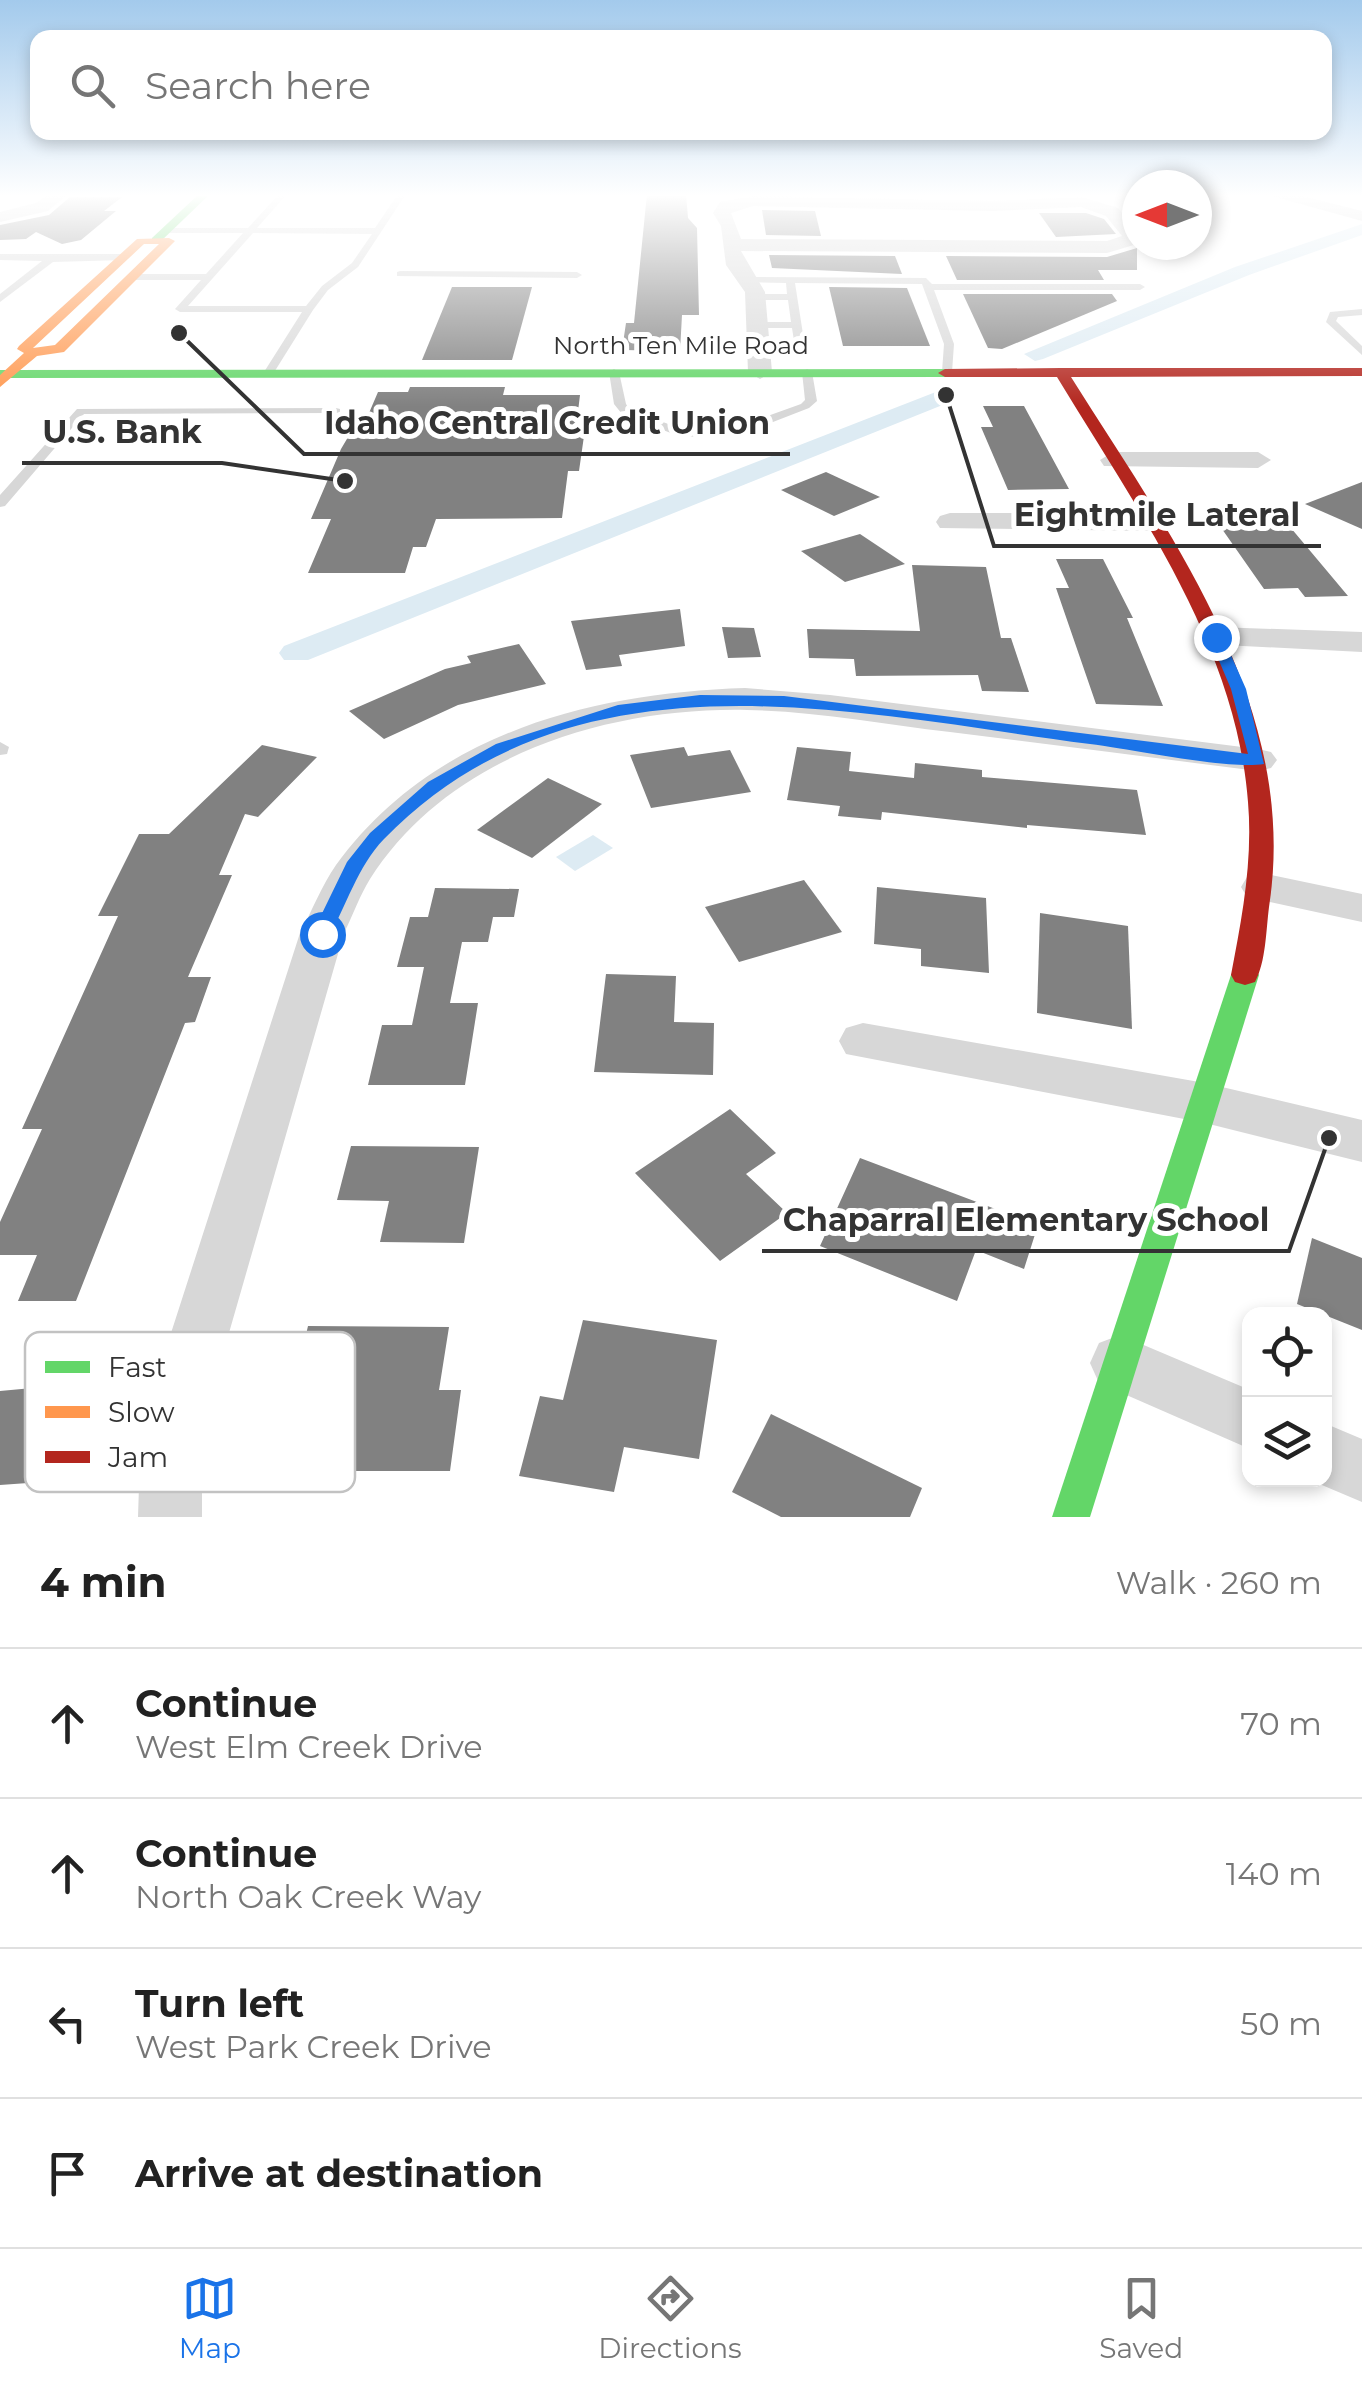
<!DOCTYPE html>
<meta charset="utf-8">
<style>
:root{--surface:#fff;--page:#f6f6f6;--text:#222;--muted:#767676;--line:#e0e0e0;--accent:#1a73e8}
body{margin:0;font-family:Montserrat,sans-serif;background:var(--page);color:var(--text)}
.controls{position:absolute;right:30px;bottom:30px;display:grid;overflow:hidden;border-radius:20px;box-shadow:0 5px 15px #0003}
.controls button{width:90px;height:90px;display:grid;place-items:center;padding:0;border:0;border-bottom:2px solid var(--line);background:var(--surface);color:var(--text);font:50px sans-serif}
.compass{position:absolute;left:1122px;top:170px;width:90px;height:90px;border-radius:50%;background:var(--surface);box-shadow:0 5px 15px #0003;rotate:270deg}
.stop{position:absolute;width:30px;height:30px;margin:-22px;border:8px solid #1a73e8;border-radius:50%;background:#fff}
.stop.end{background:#1a73e8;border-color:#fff;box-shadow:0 2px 10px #0008}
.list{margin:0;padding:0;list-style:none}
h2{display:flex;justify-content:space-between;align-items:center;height:130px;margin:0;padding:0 40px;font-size:42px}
h2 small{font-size:32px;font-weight:400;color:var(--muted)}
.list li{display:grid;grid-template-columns:65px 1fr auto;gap:30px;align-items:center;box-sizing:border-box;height:150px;padding:0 40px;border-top:2px solid var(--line)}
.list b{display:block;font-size:38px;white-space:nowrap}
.list p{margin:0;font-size:32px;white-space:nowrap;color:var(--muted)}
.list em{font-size:32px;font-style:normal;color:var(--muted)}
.icon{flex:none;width:55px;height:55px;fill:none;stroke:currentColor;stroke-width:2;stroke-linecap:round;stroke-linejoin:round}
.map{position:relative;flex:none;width:1362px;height:1517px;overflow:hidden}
.search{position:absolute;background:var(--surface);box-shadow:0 5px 15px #0003;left:30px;right:30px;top:30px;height:110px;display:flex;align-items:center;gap:25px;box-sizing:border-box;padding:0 35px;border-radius:20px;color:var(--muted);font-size:38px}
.sheet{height:730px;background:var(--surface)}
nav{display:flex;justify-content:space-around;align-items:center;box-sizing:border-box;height:140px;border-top:2px solid var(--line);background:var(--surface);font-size:28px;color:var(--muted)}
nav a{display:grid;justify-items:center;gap:5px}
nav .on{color:var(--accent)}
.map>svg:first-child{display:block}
.water{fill:#ddebf3}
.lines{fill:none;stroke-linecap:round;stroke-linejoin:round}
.canal{fill:#ddebf3;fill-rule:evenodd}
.building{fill:#818181}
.lane{fill:#d7d7d7;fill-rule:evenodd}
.street{fill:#d7d7d7;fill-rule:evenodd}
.fast{fill:#63d668;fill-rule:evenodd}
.slow{fill:#ff974d;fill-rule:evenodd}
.jam{fill:#b3261e;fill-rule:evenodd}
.route{fill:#1a73e8}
.labels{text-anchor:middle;stroke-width:10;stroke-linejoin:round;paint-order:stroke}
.far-street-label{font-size:25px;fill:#333;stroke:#fff}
.key{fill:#fff;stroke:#c2c2c2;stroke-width:2.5}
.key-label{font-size:28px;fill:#333}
.leader{fill:none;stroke:#333;stroke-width:4}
.callout-dot{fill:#333;stroke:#fff;stroke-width:4}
.callout-label{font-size:32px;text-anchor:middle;font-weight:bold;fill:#333;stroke:#fff;stroke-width:10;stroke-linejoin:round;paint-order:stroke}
</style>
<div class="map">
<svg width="1362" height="1517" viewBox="0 0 1362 1517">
<rect width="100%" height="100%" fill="#fff"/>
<!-- water -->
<path class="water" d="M593,835L613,848L575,871L556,857Z"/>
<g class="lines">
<!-- canal -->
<g class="canal">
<path d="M1362,224V235L1249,275L1043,359L1035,361L1024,354L1235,267Z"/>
<path d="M946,388L958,395L955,400L308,660H284L279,653L284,646Z"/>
</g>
</g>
<!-- building -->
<g class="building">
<path d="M647,194H686L688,218L697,228L699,315H682L680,351L622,350L626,323H634Z"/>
<path d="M70,197H122L104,211H116L81,240L62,244L36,232L26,239L0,240V225L49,215Z"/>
<path d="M762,210L815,211L821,236L766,235Z"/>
<path d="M1039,213H1086L1104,219L1116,234L1056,237Z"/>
<path d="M1137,248V270H1098L1104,280H957L946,256L1107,257Z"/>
<path d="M769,255L895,256L902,274L772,268Z"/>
<path d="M452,287H532L512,360H422Z"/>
<path d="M829,287L907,288L930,346H843Z"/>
<path d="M963,294H1112L1117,301L1002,349L988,348Z"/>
<path d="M410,387H505L503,395H580L575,436H584L579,471H568L562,518L436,519L426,547H413L405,573H308L331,519H311L341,449L354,427L366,420L378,392H408Z"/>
<path d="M983,406H1024L1069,489L1008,490L981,427H993Z"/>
<path d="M826,472L880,497L834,516L781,490Z"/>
<path d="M1362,482V529L1305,504Z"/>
<path d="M1208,509H1275L1348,596L1305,597L1298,588L1264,589Z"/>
<path d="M860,534L905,564L845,582L801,551Z"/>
<path d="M1056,559H1103L1133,618H1127L1163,706L1096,704L1056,588H1069Z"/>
<path d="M912,565L986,567L1001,638H1011L1029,692L982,691L978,675L856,676L854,659L809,658L807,629L920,631Z"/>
<path d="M680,609L685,646L619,655L622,666L586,670L571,621Z"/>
<path d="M722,627L754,628L761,657L728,658Z"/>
<path d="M519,644L546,684L458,705L384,739L349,711L445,669L471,663L467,656Z"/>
<path d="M262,745L317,757L258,817L245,814L219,875H232L188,977H211L195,1022L185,1023L76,1301H18L37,1255H0V1222L42,1129H22L118,916H98L139,834H169Z"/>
<path d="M684,747L688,756L730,750L751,792L651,808L630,755Z"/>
<path d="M797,747L851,752L849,771L914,778L915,763L982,770V777L1137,790L1146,835L1027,825V828L882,812L881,820L838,816L840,806L787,800Z"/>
<path d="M548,778L602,804L532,858L477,830Z"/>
<path d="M804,880L842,932L739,962L705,907Z"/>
<path d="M877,887L986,898L989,973L921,966V949L874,944Z"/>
<path d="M435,888L519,889L514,917H493L488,942H462L450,1003H478L465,1085H368L382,1025H412L424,967H397L410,917H428Z"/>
<path d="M1040,913L1128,926L1132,1029L1037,1013Z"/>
<path d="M606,974L676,976L674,1022L714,1023L713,1075L594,1072Z"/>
<path d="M730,1109L776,1153L746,1174L787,1213L720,1261L635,1173Z"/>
<path d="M351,1146L479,1147L464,1243L380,1242L389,1201L337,1200Z"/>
<path d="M860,1158L1038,1225L1024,1269L976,1250L957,1301L820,1246Z"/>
<path d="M1312,1238L1362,1258V1330L1297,1304Z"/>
<path d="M583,1320L717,1340L699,1459L624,1447L614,1492L519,1476L540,1396L563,1400Z"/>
<path d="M308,1326L449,1327L439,1390H461L450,1471H320L334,1406H289Z"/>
<path d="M54,1386L28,1483L0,1485V1391Z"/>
<path d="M771,1414L922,1488L910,1517H781L732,1492Z"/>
</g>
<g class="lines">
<!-- lane -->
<g class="lane">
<path d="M279,194H287L257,228H375L398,194H406L358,267L328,290L313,310L273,374L269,375L264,372L302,312H180L175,309L201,280H132L127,277L132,274H206L243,233H166L163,228H248ZM253,233L372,234L352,263L322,286L306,306H188Z"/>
<path d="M0,254H124L129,257L124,260L53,262L0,302V294L42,261L0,260Z"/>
<path d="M400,271L577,272L582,275L577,278L397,276V272Z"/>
<path d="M749,277L926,278L932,284H1140L1145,287L1140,290H934L954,344L952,372L947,375L942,372L944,344L922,284L795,283L805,347L800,350L795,347L792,328H757L752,325L757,322H791L788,300H755L750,297L755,294H787L786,283L746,282V278Z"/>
<path d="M1362,309V315L1338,317L1336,321L1362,346V355L1326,322L1330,312Z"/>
<path d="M807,369L812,372L817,401L809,408L739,435L681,437L622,414L614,404L609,372L614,369L619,372L626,404L630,410L682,429L737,427L801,404L805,400L802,372Z"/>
<path d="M336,408L340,409V413L84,414L5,506L0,507V495L77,409Z"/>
<path d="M0,742L9,747L7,754L0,755Z"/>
</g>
<!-- street -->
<g class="street">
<path d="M49,194H68L48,211L0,222V212L36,203Z"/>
<path d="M1265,194H1295L1362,211V221Z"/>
<path d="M753,196L993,201L1082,197L1118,208L1137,231V244L1107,253L741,251L765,292L772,372L760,379L748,372L745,292L726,265L721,226L713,213L720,202ZM753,206L993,211L1081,207L1106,216L1122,236L1107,241L741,239L731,213Z"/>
<path d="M1113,452H1258L1271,460L1258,468L1104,466L1100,460Z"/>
<path d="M950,513H1150L1164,522L1150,531L940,528L936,522L940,516Z"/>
<path d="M1216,627L1362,632V652L1204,644L1199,637L1204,630Z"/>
<path d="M745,688L830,695L1258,749L1271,752L1277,760L1271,768L1258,771C1155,758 1053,745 950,732C883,724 815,711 747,710C608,707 449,755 370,879C360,895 353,915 344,933L212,1392L202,1455V1517H138L140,1455L152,1392L300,933C312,911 322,885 336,865C432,733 591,693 745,688Z"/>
<path d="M1262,873L1362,894V922L1247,897L1241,887L1247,877Z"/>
<path d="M863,1023L1205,1083L1362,1120V1162L1205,1123L846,1054L839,1041L846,1028Z"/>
<path d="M1120,1335L1250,1390V1449L1099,1383L1090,1363L1099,1343Z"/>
<path d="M1324,1423L1362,1439V1502L1310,1480H1324Z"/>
</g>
<!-- fast -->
<g class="fast">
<path d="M199,194H210L160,242H152V238Z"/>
<path d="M0,370L945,369L952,373L945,377L0,378Z"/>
<path d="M1245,965L1255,968L1259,975L1090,1517H1052L1231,975L1235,968Z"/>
</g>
<!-- slow -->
<path class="slow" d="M137,239L169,238L175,241L64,352L37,356L0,387V375L24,353L17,349L19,346ZM144,244H159L55,345L33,348Z"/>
<!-- jam -->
<path class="jam" d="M1061,368H1362V376L1071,377C1171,536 1300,708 1269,907C1266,930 1266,962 1255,982L1245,985L1235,982L1231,975C1242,918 1253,861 1248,802C1236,644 1136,508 1057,377H945L938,373L945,369Z"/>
</g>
<!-- sky -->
<linearGradient id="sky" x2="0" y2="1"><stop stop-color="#a3caec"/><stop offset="0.48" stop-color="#fff"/><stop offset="1" stop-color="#fff" stop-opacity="0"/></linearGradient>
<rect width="1362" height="407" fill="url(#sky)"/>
<!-- route -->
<path class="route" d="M1216,633L1223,637L1246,689L1264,764C1228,770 1132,749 1090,744C851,713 575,643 384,839C357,867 347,905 328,938L322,940L312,934L347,862L370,833L428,782L496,744L618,705L700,695L784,696L1248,754L1231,689L1209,637Z"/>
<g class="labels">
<!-- far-street labels -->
<g class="far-street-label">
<text x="681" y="354">North Ten Mile Road</text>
</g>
</g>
<!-- legend -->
<rect x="25" y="1332" width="330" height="160" rx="15" class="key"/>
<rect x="45" y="1361" width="45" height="12" fill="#63d668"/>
<rect x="45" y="1406" width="45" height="12" fill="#ff974d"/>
<rect x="45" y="1451" width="45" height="12" fill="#b3261e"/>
<g class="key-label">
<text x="108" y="1377">Fast</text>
<text x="108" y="1422">Slow</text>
<text x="108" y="1467">Jam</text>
</g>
<!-- callouts -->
<path class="leader" d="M179 333L304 454H790M345 481L222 463H22M946 395L994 546H1321M1329 1138L1289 1251H762"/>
<g class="callout-dot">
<circle cx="179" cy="333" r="10"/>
<circle cx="345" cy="481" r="10"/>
<circle cx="946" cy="395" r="10"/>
<circle cx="1329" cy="1138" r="10"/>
</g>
<g class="callout-label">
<text x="547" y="434">Idaho Central Credit Union</text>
<text x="122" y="443">U.S. Bank</text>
<text x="1157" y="526">Eightmile Lateral</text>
<text x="1026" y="1231">Chaparral Elementary School</text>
</g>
</svg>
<div class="controls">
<button><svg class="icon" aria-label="locate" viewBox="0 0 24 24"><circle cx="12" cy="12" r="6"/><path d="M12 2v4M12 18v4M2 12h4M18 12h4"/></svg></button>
<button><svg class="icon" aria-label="layers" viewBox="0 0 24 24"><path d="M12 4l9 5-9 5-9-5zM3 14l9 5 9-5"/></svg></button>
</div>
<svg class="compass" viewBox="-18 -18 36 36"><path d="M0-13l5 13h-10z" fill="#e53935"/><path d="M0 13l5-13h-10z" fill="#767676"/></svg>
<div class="stop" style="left:322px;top:934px"></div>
<div class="stop end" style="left:1216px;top:637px"></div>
<div class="search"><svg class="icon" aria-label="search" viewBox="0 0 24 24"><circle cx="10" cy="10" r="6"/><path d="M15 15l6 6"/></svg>Search here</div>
</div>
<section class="sheet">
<h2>4 min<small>Walk · 260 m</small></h2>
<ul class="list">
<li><svg class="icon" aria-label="ahead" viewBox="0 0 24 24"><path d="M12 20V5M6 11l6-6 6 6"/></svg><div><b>Continue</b><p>West Elm Creek Drive</p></div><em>70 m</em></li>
<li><svg class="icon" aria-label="ahead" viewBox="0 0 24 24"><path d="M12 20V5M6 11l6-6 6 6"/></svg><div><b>Continue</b><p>North Oak Creek Way</p></div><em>140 m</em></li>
<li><svg class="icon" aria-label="left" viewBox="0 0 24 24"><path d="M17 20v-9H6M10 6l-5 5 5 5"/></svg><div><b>Turn left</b><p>West Park Creek Drive</p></div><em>50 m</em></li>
<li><svg class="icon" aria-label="arrive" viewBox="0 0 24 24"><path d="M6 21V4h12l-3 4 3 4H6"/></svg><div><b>Arrive at destination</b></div></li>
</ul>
</section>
<nav>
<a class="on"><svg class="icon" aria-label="map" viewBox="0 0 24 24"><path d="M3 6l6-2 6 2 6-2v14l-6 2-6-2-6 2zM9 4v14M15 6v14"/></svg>Map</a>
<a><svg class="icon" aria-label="directions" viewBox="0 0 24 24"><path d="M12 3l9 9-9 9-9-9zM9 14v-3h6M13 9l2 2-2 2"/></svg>Directions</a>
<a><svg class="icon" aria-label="saved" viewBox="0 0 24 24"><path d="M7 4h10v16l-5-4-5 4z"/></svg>Saved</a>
</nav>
